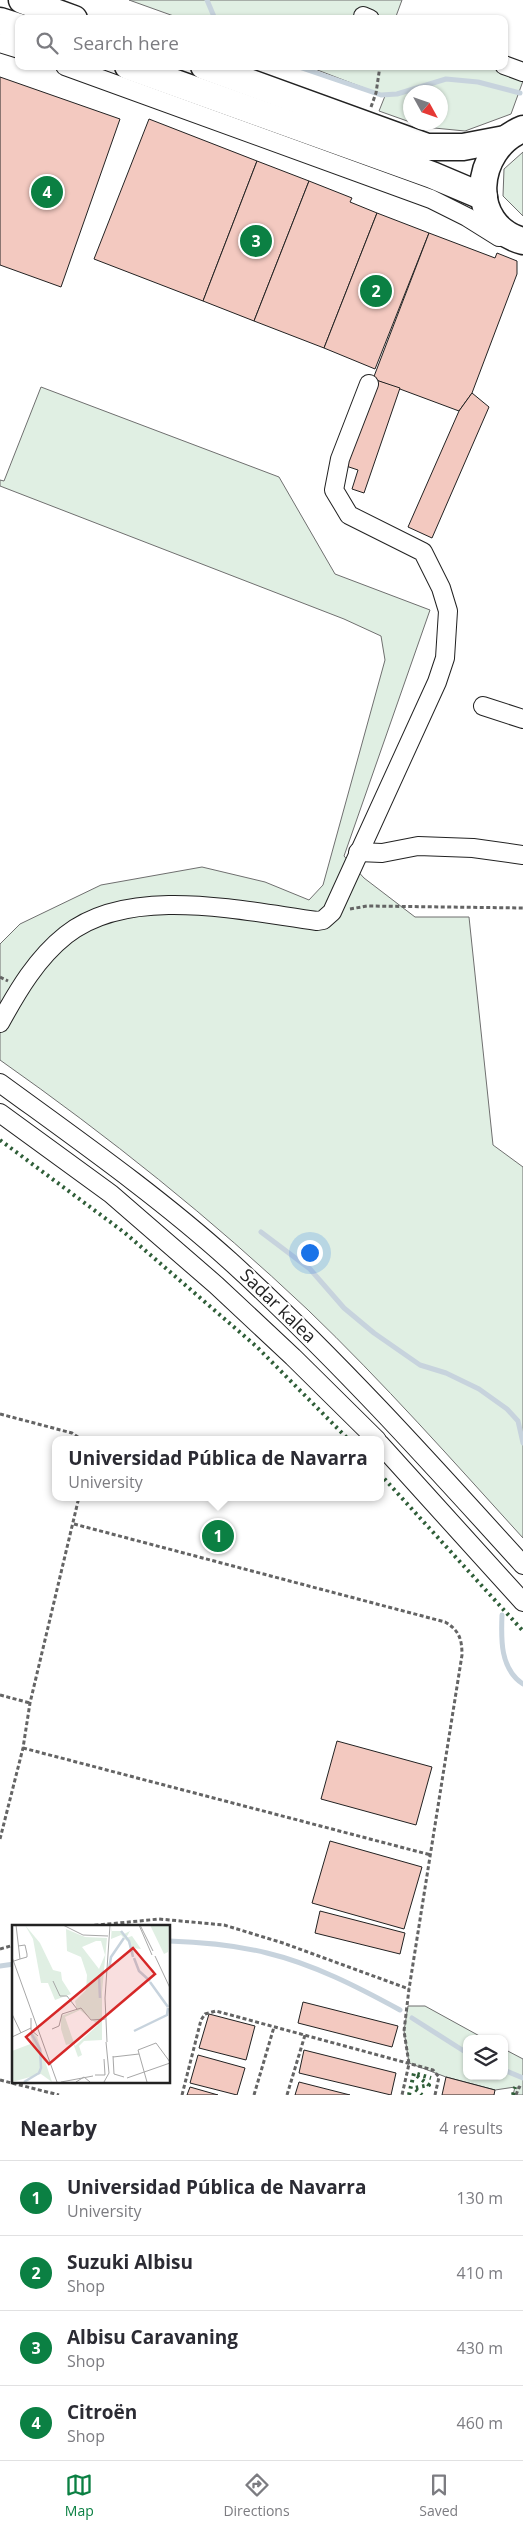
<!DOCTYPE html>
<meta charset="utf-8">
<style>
:root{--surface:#fff;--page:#f2f2f3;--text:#2b2b33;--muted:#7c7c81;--line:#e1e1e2;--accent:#0b8043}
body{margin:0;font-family:"Open Sans",sans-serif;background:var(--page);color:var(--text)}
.controls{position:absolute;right:15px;bottom:15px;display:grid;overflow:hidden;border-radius:10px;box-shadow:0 1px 4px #0004}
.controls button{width:45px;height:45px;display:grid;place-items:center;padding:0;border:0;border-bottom:1px solid var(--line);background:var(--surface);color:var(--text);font:25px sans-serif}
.compass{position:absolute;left:403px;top:85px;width:45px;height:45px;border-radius:50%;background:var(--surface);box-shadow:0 1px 4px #0004;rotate:130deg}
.you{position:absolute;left:309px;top:1252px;width:18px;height:18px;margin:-12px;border:4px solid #fff;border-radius:50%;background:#1a73e8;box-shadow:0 0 0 8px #1a73e833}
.badge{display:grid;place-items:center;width:32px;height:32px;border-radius:50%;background:var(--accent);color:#fff;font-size:16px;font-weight:700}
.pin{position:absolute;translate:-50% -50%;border:2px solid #fff;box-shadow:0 1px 5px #0006}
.popup{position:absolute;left:52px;top:1436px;width:332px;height:65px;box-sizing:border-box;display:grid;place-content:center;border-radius:10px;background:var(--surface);filter:drop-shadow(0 1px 4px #0005);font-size:16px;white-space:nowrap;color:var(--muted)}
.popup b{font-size:19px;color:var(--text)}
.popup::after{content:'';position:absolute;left:50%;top:100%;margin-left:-10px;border:10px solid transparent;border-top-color:var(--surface)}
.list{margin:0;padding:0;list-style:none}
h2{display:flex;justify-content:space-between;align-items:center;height:65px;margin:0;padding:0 20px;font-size:21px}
h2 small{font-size:16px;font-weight:400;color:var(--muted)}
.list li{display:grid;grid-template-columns:32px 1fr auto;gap:15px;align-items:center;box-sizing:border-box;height:75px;padding:0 20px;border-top:1px solid var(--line)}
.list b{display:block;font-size:19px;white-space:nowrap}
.list p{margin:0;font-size:16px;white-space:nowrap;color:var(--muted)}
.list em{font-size:16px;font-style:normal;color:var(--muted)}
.icon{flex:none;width:28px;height:28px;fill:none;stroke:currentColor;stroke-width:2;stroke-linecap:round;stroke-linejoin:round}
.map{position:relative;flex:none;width:523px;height:2095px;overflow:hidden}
.search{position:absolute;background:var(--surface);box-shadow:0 1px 4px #0004;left:15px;right:15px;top:15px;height:55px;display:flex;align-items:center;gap:12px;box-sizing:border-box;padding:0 18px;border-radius:10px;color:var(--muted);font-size:19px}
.sheet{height:365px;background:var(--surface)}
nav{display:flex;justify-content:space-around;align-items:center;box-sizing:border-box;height:70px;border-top:1px solid var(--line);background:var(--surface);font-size:14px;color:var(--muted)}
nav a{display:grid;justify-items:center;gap:2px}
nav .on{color:var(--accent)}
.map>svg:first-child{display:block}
.green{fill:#e0efe3;stroke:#6f6f6f}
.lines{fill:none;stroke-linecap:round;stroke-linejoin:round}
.stream{stroke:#c7d3dd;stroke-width:5}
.building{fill:#f3c9c0;stroke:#222}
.minor-casing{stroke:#222;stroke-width:20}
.highway-casing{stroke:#222;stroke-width:29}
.path{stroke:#646464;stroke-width:3;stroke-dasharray:4 2.5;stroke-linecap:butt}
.minor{stroke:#fff;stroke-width:18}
.highway{stroke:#fff;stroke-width:26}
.hedge{stroke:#2f5e38;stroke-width:4;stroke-dasharray:2.5 4;stroke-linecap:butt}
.labels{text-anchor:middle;stroke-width:4;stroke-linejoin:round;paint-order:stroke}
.street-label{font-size:18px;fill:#222;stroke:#fff}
.inset-river{fill:none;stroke:#c7d3dd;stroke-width:2.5}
.inset-road{fill:none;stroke:#a7a7a7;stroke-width:1}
.view{fill:#d62828;fill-opacity:0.15;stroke:#d62828;stroke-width:2.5}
.inset-edge{fill:none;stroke:#222;stroke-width:2.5}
</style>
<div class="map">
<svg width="523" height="2095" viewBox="0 0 523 2095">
<rect width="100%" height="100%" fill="#fff"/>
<!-- green -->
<g class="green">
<path d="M129,0H402L395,19H182Z"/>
<path d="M307,66H504L523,72V81L511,114L465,131L424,127L412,123L440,122V92H410V122L379,111L385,96Z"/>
<path d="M523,152V216L503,196L504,169Z"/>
<path d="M41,387L279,477L335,574L430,610L344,856L364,878L415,917H469L493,1145L523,1167V1538C453,1461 383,1382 308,1310C212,1219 108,1136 0,1060V944L20,924L101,885L202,867L265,882L309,900L323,885L385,660L381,636L344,619L0,486V480L4,481Z"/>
<path d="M408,2006H425L485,2039H467V2076H504V2049L523,2059V2095H513L515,2087L495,2090L446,2077L409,2063L404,2031Z"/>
</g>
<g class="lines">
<!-- stream -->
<g class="stream">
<path d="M207,0L215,19"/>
<path d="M296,66L381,95L397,94L446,79L478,82L520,93"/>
<path d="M261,1232L310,1269L344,1308L374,1333L420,1365L446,1373L479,1389L507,1409L518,1421L523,1443"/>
<path d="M502,1615C501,1639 500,1669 523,1684"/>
<path d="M169,1941C202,1942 235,1945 267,1953C313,1964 358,1987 400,2010"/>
<path d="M0,1966L14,1964"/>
<path d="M412,2018L467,2053"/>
<path d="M504,2070L523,2078"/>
</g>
</g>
<!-- building -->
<g class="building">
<path d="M0,77L120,119L61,287L0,265Z"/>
<path d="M149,119L257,161L203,301L94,259Z"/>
<path d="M257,161L309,181L254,321L203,301Z"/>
<path d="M309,181L352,198L350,202L377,213L324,348L254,321Z"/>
<path d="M377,213L429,233L375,369L324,348Z"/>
<path d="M429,233L495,258L497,253L517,261V274L472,393L459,411L373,379Z"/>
<path d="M373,379L400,388L364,493L352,489L358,470L343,465Z"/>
<path d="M472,393L489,407L432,538L408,527L459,411Z"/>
<path d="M337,1741L432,1767L416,1825L321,1799Z"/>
<path d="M330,1841L422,1867L404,1929L312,1903Z"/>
<path d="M320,1911L405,1933L400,1954L315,1933Z"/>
<path d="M303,2002L398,2026L392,2047L298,2023Z"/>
<path d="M209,2014L255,2026L246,2060L199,2048Z"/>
<path d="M304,2050L396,2073L391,2095L299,2073Z"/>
<path d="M198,2055L245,2068L237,2095L190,2083Z"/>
<path d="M446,2077L495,2090L494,2095H442Z"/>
<path d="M299,2082L350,2095H295Z"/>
<path d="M190,2087L218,2095H187Z"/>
</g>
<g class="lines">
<!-- minor casing -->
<g class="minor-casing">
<g id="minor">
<path d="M363,16L370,19"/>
<path d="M0,43L19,49"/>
<path d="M504,65L523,72"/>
<path d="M65,66L431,199L467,217L499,237"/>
<path d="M483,706L523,719"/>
<path d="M358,852L382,853L418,846L473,848L523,855"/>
<path d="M0,1023C18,990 37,958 66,935C130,884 242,911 317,921L323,920L332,912L437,682L445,658L448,611L441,588L423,552L349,515L334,490L340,459L369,384"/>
<path d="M0,1083C78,1140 158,1196 230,1261C334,1356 428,1460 523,1565"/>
<path d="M0,1113L111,1194L216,1285L293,1357L377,1440"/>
<path d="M380,1444L523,1602"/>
</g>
</g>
<!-- highway casing -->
<g class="highway-casing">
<g id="highway">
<path d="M22,0L74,19"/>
<path d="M0,21L19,27"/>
<path d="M128,66L432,175L484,197"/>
<path d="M204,66L427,147H463L505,139"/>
<path d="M523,129C473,149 467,226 523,241"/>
</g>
</g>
<!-- path -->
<g class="path">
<path d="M371,107L376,93L380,66"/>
<path d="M350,909L367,906L523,908"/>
<path d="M0,977L8,981"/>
<path d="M0,1414L72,1433L82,1440"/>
<path d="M74,1524L445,1622C459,1630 462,1639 462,1655L409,1989L404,2031L409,2064L402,2095"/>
<path d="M0,1695L30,1703"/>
<path d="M23,1748L431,1855"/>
<path d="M0,1839L23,1748L30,1703L79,1497"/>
<path d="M88,1926L159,1919L224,1925L283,1943L409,1989"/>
<path d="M0,1949L14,1945"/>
<path d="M0,2080L59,2095"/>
<path d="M182,2095L201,2020L205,2014L216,2011L433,2070L439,2077L435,2095"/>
<path d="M254,2095L274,2027"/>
<path d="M287,2095L305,2035"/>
<path d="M516,2095L519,2087L523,2089"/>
</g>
<!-- minor -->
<use href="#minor" class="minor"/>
<!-- highway -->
<use href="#highway" class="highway"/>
<!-- hedge -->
<g class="hedge">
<path d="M0,1140L125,1233L257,1347L349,1440"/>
<path d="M380,1474L523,1631"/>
<path d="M417,2076L429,2085L414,2088L422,2095"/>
<path d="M409,2095L414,2073L431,2078"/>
<path d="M513,2095L515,2087"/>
</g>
</g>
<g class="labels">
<!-- street labels -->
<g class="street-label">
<text transform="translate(278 1306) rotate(44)" y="6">Sadar kalea</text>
</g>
</g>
<!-- overview -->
<g transform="translate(12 1925)">
<rect width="158" height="158" fill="#fff"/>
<path d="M13,0L28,18L41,45L49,47L50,55L59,69L43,75L36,58H29L21,14ZM100,0V6H109L112,9L118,6L114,13L120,11L129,24L121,23L122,32L116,17L109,10L99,14ZM138,0H157L156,27L152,29ZM54,4L73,12L95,13L90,67V115L72,116L67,121L70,130L66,132L61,118L54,120L49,104V91L65,85L63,76L74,65L75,50L69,32L55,26ZM84,16H89L93,30L87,44L70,22ZM68,85L86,100L63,121L53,92ZM21,108L25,112L40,157L29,149L0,157V126L21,118L18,109Z" fill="#e0efe3" fill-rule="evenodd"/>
<path class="inset-river" d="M109,6L117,16L121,32M122,33L127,46L138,56M97,44L99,32L112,13M138,57L156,82M88,73L87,52L92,46M122,106L155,90L156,83M12,157L27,148L29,143L28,124L19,108"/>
<path class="inset-road" d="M51,0L71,10L96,11M127,0L140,30M128,0L141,26M6,21L13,20L15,29V32L8,34M143,31L158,63M0,32L45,157M2,36L8,34L4,0M41,56L48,71H55L65,84M0,89L9,108M19,93V105L26,111M40,104L47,101L50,89L69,83L79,95L93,94M0,112L19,103M95,117L93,73L98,0M101,131L102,149L112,152M101,132L127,129M83,150H93L92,134M115,153L158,138M49,157L81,151M64,157L72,152L78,157M92,157L97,148L94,117M135,157L126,125L144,118L158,137"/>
<path class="view" d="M121,23L143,49L37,139L14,112Z"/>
<rect width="158" height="158" class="inset-edge"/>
</g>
</svg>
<div class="controls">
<button><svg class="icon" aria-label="layers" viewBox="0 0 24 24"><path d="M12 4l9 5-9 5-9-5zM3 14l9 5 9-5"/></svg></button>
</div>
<svg class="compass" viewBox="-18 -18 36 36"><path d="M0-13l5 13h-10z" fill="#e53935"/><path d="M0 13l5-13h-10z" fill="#7c7c81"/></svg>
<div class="you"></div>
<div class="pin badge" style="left:218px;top:1536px">1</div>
<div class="popup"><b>Universidad Pública de Navarra</b>University</div>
<div class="pin badge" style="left:376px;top:291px">2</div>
<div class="pin badge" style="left:256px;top:241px">3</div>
<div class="pin badge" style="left:47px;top:192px">4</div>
<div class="search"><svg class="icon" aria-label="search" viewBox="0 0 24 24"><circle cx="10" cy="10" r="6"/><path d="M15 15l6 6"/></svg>Search here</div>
</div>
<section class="sheet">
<h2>Nearby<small>4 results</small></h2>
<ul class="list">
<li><span class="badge">1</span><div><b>Universidad Pública de Navarra</b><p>University</p></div><em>130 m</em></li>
<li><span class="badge">2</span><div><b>Suzuki Albisu</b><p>Shop</p></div><em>410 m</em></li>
<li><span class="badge">3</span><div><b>Albisu Caravaning</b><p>Shop</p></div><em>430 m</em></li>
<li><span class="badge">4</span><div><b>Citroën</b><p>Shop</p></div><em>460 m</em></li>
</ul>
</section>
<nav>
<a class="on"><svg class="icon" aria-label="map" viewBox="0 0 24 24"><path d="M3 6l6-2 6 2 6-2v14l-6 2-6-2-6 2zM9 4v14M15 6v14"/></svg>Map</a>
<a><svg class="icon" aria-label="directions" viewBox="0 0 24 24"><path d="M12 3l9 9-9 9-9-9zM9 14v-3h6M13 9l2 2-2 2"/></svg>Directions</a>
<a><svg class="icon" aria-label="saved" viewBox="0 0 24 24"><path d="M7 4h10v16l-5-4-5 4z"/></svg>Saved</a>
</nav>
